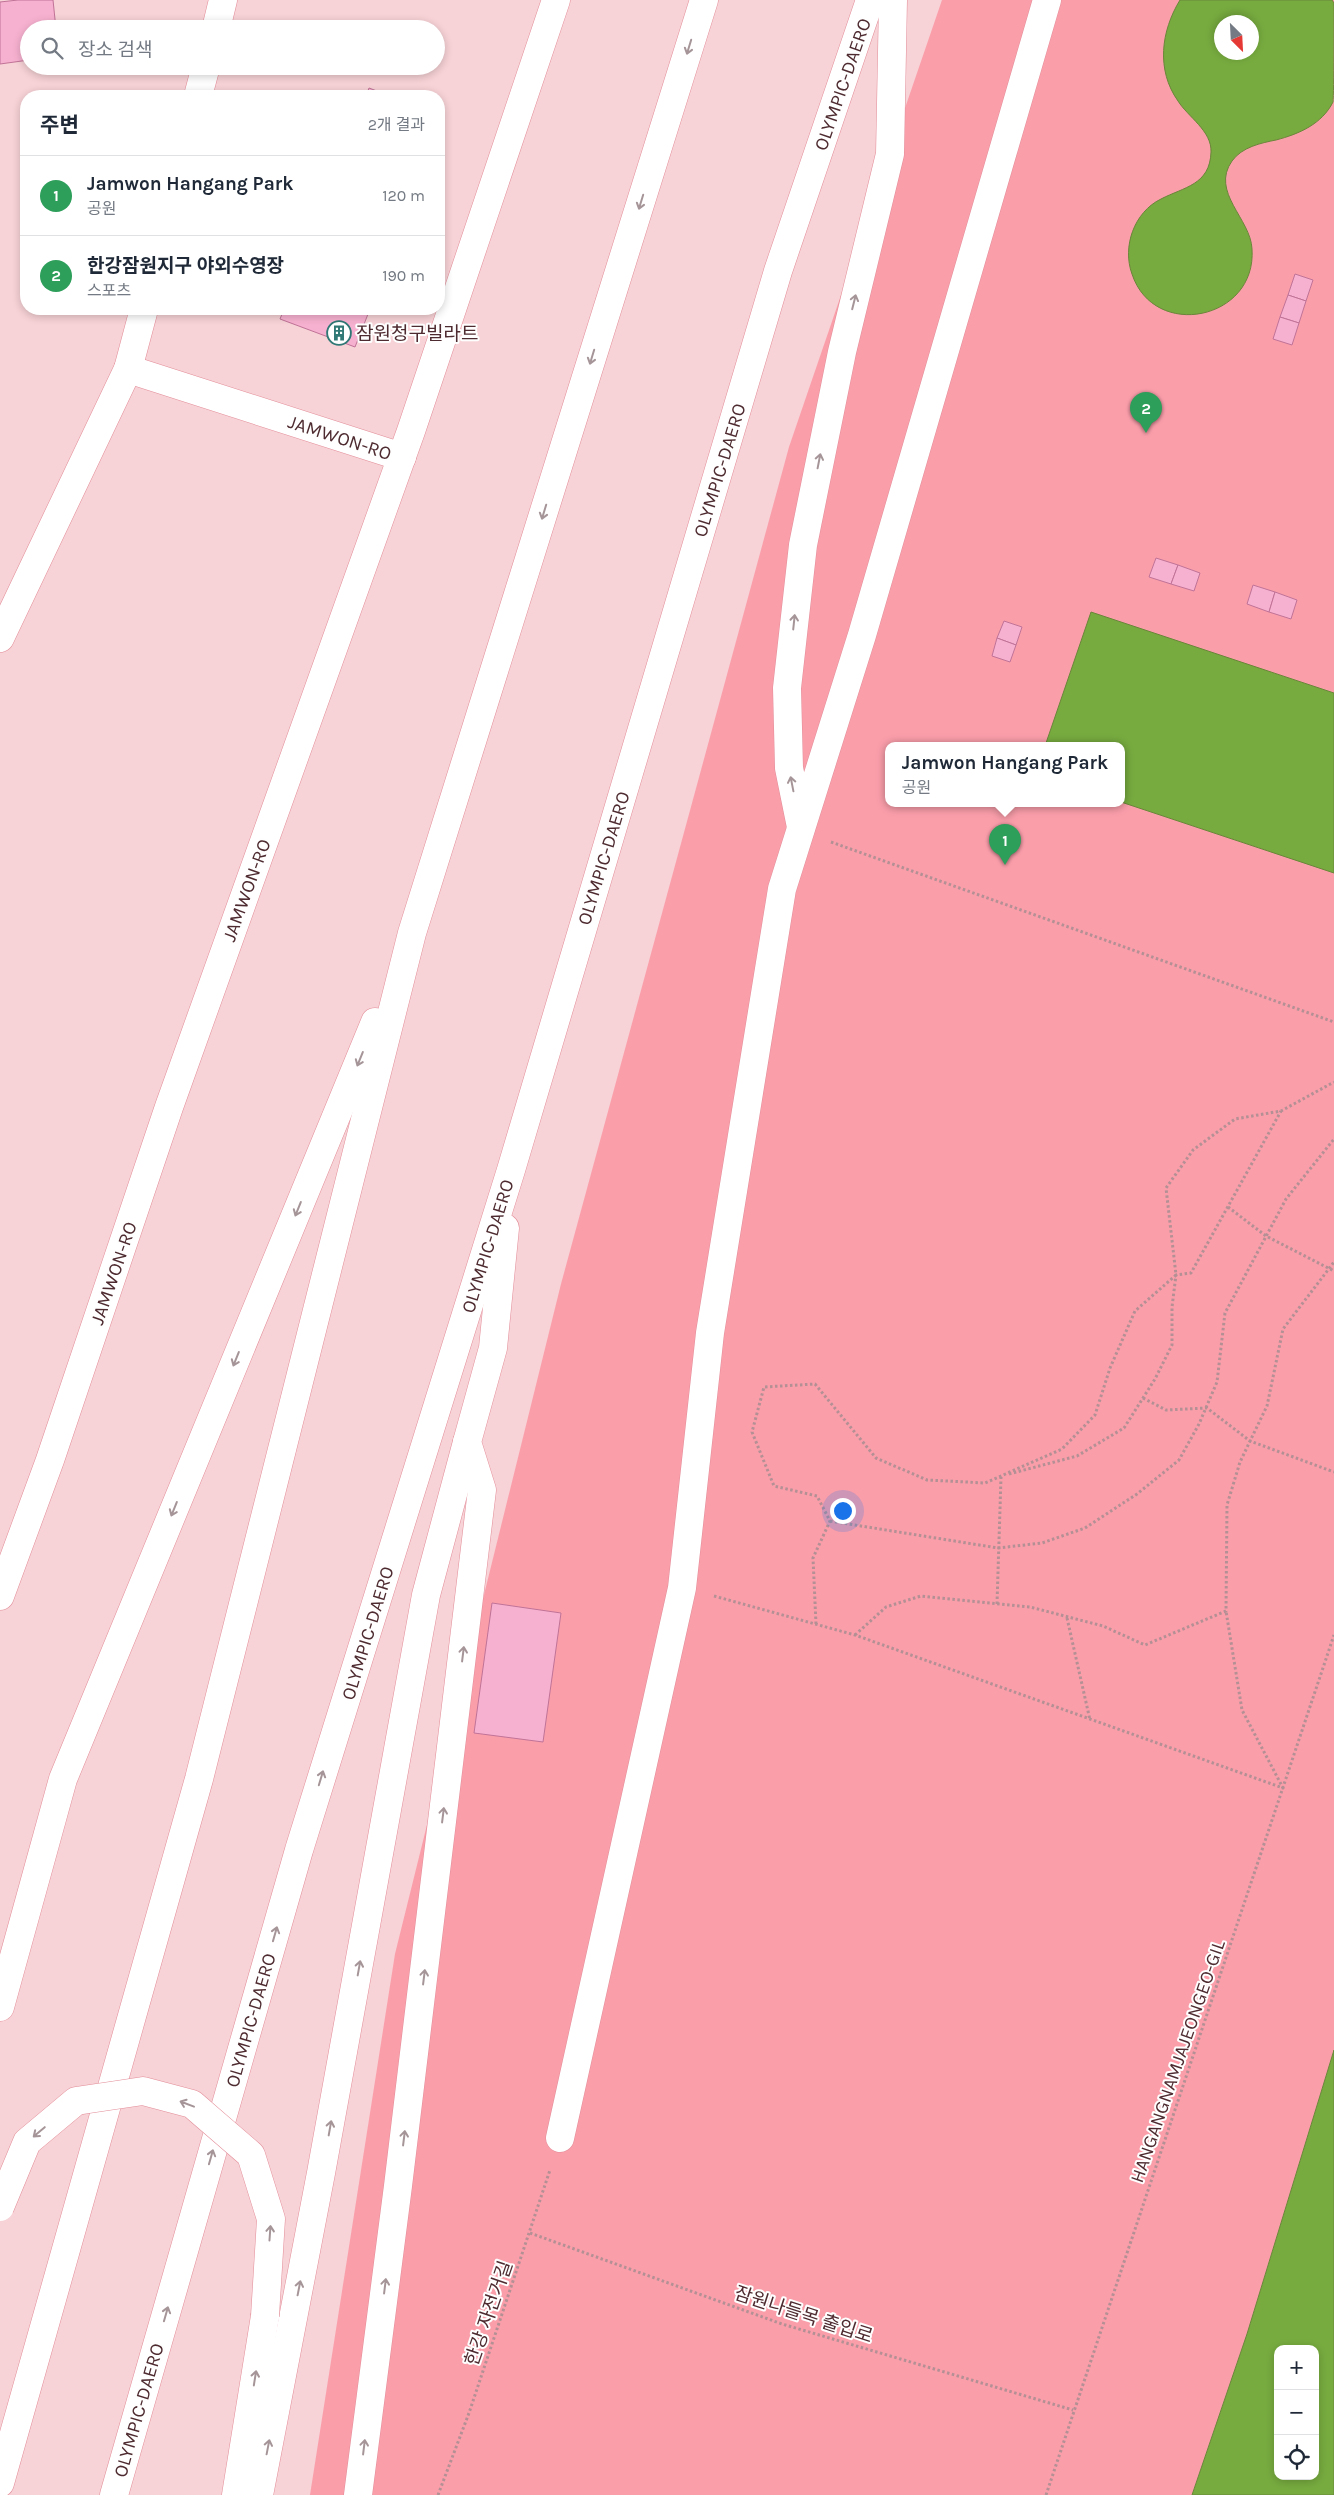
<!DOCTYPE html>
<html lang="ko">
<meta charset="utf-8">
<style>
:root{--surface:#fff;--page:#f6f6f7;--text:#1f2937;--muted:#747a83;--line:#e0e1e3;--accent:#1a73e8}
body{margin:0;font-family:Karla,"Noto Sans KR",sans-serif;background:var(--page);color:var(--text)}
.controls{position:absolute;right:15px;bottom:15px;display:grid;overflow:hidden;border-radius:10px;box-shadow:0 2px 8px #0003}
.controls button{width:45px;height:45px;display:grid;place-items:center;padding:0;border:0;border-bottom:1px solid var(--line);background:var(--surface);color:var(--text);font:25px sans-serif}
.compass{position:absolute;left:1214px;top:15px;width:45px;height:45px;border-radius:50%;background:var(--surface);box-shadow:0 2px 8px #0003;rotate:156deg}
.you{position:absolute;left:842px;top:1510px;width:18px;height:18px;margin:-12px;border:4px solid #fff;border-radius:50%;background:#1a73e8;box-shadow:0 0 0 8px #1a73e833}
.badge{display:grid;place-items:center;width:32px;height:32px;border-radius:50%;background:var(--accent);color:#fff;font-size:16px;font-weight:700}
.pin{position:absolute;translate:-50% -41px;filter:drop-shadow(0 1px 2px #0008)}
.pin::after{content:'';position:absolute;top:26px;width:18px;height:15px;background:inherit;clip-path:polygon(0 0,100% 0,50% 100%)}
.popup{position:absolute;left:885px;top:742px;width:240px;height:65px;box-sizing:border-box;display:grid;place-content:center;border-radius:10px;background:var(--surface);filter:drop-shadow(0 1px 4px #0005);font-size:16px;white-space:nowrap;color:var(--muted)}
.popup b{font-size:19px;color:var(--text)}
.popup::after{content:'';position:absolute;left:50%;top:100%;margin-left:-10px;border:10px solid transparent;border-top-color:var(--surface)}
.list{margin:0;padding:0;list-style:none}
h2{display:flex;justify-content:space-between;align-items:center;height:65px;margin:0;padding:0 20px;font-size:21px}
h2 small{font-size:16px;font-weight:400;color:var(--muted)}
.list li{display:grid;grid-template-columns:32px 1fr auto;gap:15px;align-items:center;box-sizing:border-box;height:80px;padding:0 20px;border-top:1px solid var(--line)}
.list b{display:block;font-size:19px;white-space:nowrap}
.list p{margin:0;font-size:16px;white-space:nowrap;color:var(--muted)}
.list em{font-size:16px;font-style:normal;color:var(--muted)}
.icon{flex:none;width:28px;height:28px;fill:none;stroke:currentColor;stroke-width:2;stroke-linecap:round;stroke-linejoin:round}
.map{position:relative;flex:none;width:1334px;height:2495px;overflow:hidden}
.search{position:absolute;background:var(--surface);box-shadow:0 2px 8px #0003;left:20px;top:20px;width:425px;height:55px;display:flex;align-items:center;gap:12px;box-sizing:border-box;padding:0 18px;border-radius:28px;color:var(--muted);font-size:19px}
.panel{position:absolute;background:var(--surface);box-shadow:0 2px 8px #0003;left:20px;top:90px;width:425px;height:225px;border-radius:20px}
.map>svg:first-child{display:block}
.green{fill:#fa9eaa;fill-rule:evenodd}
.water{fill:#77ab3f;stroke:#6b853a;fill-rule:evenodd}
.building{fill:#f7b1d0;stroke:#c07397}
.lines{fill:none;stroke-linecap:round;stroke-linejoin:round}
.minor-casing{stroke:#e38d99;stroke-width:29}
.major-casing{stroke:#e38d99;stroke-width:29}
.highway-casing{stroke:#e38d99;stroke-width:29}
.path{stroke:#b49095;stroke-width:3;stroke-dasharray:2.5 2.5;stroke-linecap:butt}
.minor{stroke:#fff;stroke-width:28}
.major{stroke:#fff;stroke-width:28}
.highway{stroke:#fff;stroke-width:28}
.highway-bridge-casing{stroke:#e38d99;stroke-width:29;stroke-linecap:butt}
.highway-bridge{stroke:#fff;stroke-width:28}
.oneway{stroke:#a69598}
.labels{text-anchor:middle;stroke-width:4;stroke-linejoin:round;paint-order:stroke}
.street-label{font-size:19px;fill:#4e2b30;stroke:#fefefe}
.poi-label{font-size:19px;fill:#4e2b30;stroke:#fefefe;text-anchor:start}
</style>
<div class="map">
<svg width="1334" height="2495" viewBox="0 0 1334 2495">
<rect width="100%" height="100%" fill="#f7d2d6"/>
<!-- green -->
<path class="green" d="M942,0H1334V2050L1247,2334L1192,2495H310L395,1954L561,1284L789,447ZM1222,22H1252V52H1222ZM889,746H1121V804H889Z"/>
<!-- water -->
<g class="water">
<path d="M1180,0H1332L1334,3C1334,19 1334,92 1333,102C1322,124 1299,134 1276,140C1261,143 1242,147 1232,161C1210,192 1251,219 1252,249C1257,320 1154,341 1132,274C1122,247 1134,212 1161,199C1184,187 1210,185 1211,152C1212,131 1188,117 1178,101C1156,70 1161,31 1180,0ZM1222,22H1252V52H1222Z"/>
<path d="M1091,612L1334,693V873L1121,802V746H1045Z"/>
<path d="M1334,2050V2495H1192L1247,2334ZM1278,2349H1315V2476H1278Z"/>
</g>
<!-- building -->
<g class="building">
<path d="M18,0H53L56,29H29V60L0,64V2Z"/>
<path d="M369,88L390,96H366Z"/>
<path d="M1295,274L1313,280L1306,301L1288,295Z"/>
<path d="M1288,295L1306,301L1299,323L1280,317Z"/>
<path d="M284,309H370L355,347L280,319Z"/>
<path d="M1280,317L1299,323L1292,345L1273,339Z"/>
<path d="M1156,558L1178,565L1171,584L1149,577Z"/>
<path d="M1178,565L1200,573L1194,591L1171,584Z"/>
<path d="M1253,585L1275,592L1269,612L1247,604Z"/>
<path d="M1275,592L1297,600L1291,619L1269,612Z"/>
<path d="M1004,621L1022,627L1016,645L997,638Z"/>
<path d="M997,638L1016,645L1010,662L992,656Z"/>
<path d="M492,1603L561,1613L543,1742L474,1733Z"/>
</g>
<g class="lines">
<!-- minor casing -->
<g class="minor-casing">
<g id="minor">
<path d="M128,369L402,457"/>
<path d="M801,827L789,768L787,688L803,545L842,352L890,154L893,0"/>
<path d="M0,1596L50,1460L169,1107L411,431L556,0"/>
<path d="M560,2138L682,1588L710,1333L782,889L862,635L1047,0"/>
</g>
</g>
<!-- major casing -->
<g class="major-casing">
<g id="major">
<path d="M216,29L223,0"/>
<path d="M198,96L206,66"/>
<path d="M0,638L128,369L144,309"/>
</g>
</g>
<!-- highway casing -->
<g class="highway-casing">
<g id="highway">
<path d="M0,2007L63,1779L375,1022"/>
<path d="M0,2483L199,1779L412,933L704,0"/>
<path d="M114,2495L299,1850L511,1170L778,271L870,0"/>
<path d="M236,2495L265,2316"/>
<path d="M259,2495L321,2173L426,1595L467,1442"/>
<path d="M358,2495L398,2186L482,1490L467,1442L493,1348L505,1228"/>
</g>
</g>
<!-- path -->
<g class="path">
<path d="M831,842L1334,1022"/>
<path d="M1228,1207L1266,1236L1334,1271"/>
<path d="M1143,1398L1166,1410L1207,1408L1250,1441L1334,1472"/>
<path d="M1009,1474L1077,1456L1124,1428L1155,1379L1172,1345V1307L1176,1275L1191,1273L1281,1111"/>
<path d="M830,1521L998,1548L1042,1543L1085,1528L1137,1494L1179,1460L1199,1424L1217,1382L1225,1313L1286,1199L1334,1139"/>
<path d="M714,1596L855,1635L1283,1788L1242,1710L1226,1611"/>
<path d="M997,1604L1001,1477"/>
<path d="M1067,1618L1090,1720"/>
<path d="M816,1624L813,1558L830,1521L817,1496L774,1486L752,1432L764,1387L815,1384L876,1458L927,1480L985,1483L1062,1449L1095,1415L1110,1368L1135,1311L1176,1275L1166,1188L1193,1150L1235,1119L1281,1111L1334,1082"/>
<path d="M855,1635L886,1607L921,1596L1030,1607L1103,1626L1145,1645L1226,1611L1227,1505L1240,1462L1267,1406L1283,1329L1334,1262"/>
<path d="M530,2233L782,2324L1073,2410"/>
<path d="M438,2495L469,2413L550,2170"/>
<path d="M1046,2495L1334,1635"/>
</g>
<!-- minor -->
<use href="#minor" class="minor"/>
<!-- major -->
<use href="#major" class="major"/>
<!-- highway -->
<use href="#highway" class="highway"/>
<!-- highway-bridge casing -->
<g class="highway-bridge-casing">
<path id="highway-bridge" d="M0,2207L27,2142L76,2101L143,2091L192,2104L251,2155L271,2219L265,2316"/>
</g>
<!-- highway-bridge -->
<use href="#highway-bridge" class="highway-bridge"/>
</g>
<!-- one-way arrows -->
<defs><path id="oneway-shaft" d="M-6 0H5M1.5-3L5.5 0L1.5 3" fill="none" stroke-width="1.6" stroke-linecap="round" stroke-linejoin="round" transform="scale(1.25)"/></defs>
<g class="oneway">
<use href="#oneway-shaft" transform="translate(689 47) rotate(107)"/>
<use href="#oneway-shaft" transform="translate(641 202) rotate(107)"/>
<use href="#oneway-shaft" transform="translate(854 302) rotate(-76)"/>
<use href="#oneway-shaft" transform="translate(592 357) rotate(107)"/>
<use href="#oneway-shaft" transform="translate(819 461) rotate(-79)"/>
<use href="#oneway-shaft" transform="translate(544 512) rotate(107)"/>
<use href="#oneway-shaft" transform="translate(794 622) rotate(-84)"/>
<use href="#oneway-shaft" transform="translate(792 784) rotate(-101)"/>
<use href="#oneway-shaft" transform="translate(360 1059) rotate(112)"/>
<use href="#oneway-shaft" transform="translate(298 1209) rotate(112)"/>
<use href="#oneway-shaft" transform="translate(236 1359) rotate(112)"/>
<use href="#oneway-shaft" transform="translate(174 1509) rotate(112)"/>
<use href="#oneway-shaft" transform="translate(463 1654) rotate(-83)"/>
<use href="#oneway-shaft" transform="translate(321 1778) rotate(-73)"/>
<use href="#oneway-shaft" transform="translate(443 1815) rotate(-83)"/>
<use href="#oneway-shaft" transform="translate(275 1934) rotate(-74)"/>
<use href="#oneway-shaft" transform="translate(359 1968) rotate(-80)"/>
<use href="#oneway-shaft" transform="translate(424 1977) rotate(-83)"/>
<use href="#oneway-shaft" transform="translate(187 2104) rotate(-159)"/>
<use href="#oneway-shaft" transform="translate(330 2128) rotate(-80)"/>
<use href="#oneway-shaft" transform="translate(39 2132) rotate(140)"/>
<use href="#oneway-shaft" transform="translate(404 2138) rotate(-83)"/>
<use href="#oneway-shaft" transform="translate(211 2157) rotate(-74)"/>
<use href="#oneway-shaft" transform="translate(270 2233) rotate(-86)"/>
<use href="#oneway-shaft" transform="translate(385 2286) rotate(-83)"/>
<use href="#oneway-shaft" transform="translate(299 2288) rotate(-79)"/>
<use href="#oneway-shaft" transform="translate(166 2314) rotate(-74)"/>
<use href="#oneway-shaft" transform="translate(255 2378) rotate(-81)"/>
<use href="#oneway-shaft" transform="translate(268 2447) rotate(-79)"/>
<use href="#oneway-shaft" transform="translate(364 2447) rotate(-83)"/>
</g>
<!-- icons -->
<defs>
<g id="building-ring" transform="scale(1.25)"><circle r="9.5" fill="#fefefe" stroke="#2f7875" stroke-width="1.5"/><path d="M-4-6H4V6H1V3H-1V6H-4ZM-2.5-4.3h1.7v1.8h-1.7ZM.8-4.3h1.7v1.8H.8ZM-2.5-1h1.7V.8h-1.7ZM.8-1h1.7V.8H.8Z" fill="#2f7875"/></g>
</defs>
<g fill-rule="evenodd">
<use href="#building-ring" x="339" y="333"/>
</g>
<g class="labels">
<!-- street labels -->
<g class="street-label">
<text transform="translate(842 84) rotate(-71)" y="7">OLYMPIC-DAERO</text>
<text transform="translate(340 437) rotate(18)" y="7">JAMWON-RO</text>
<text transform="translate(719 470) rotate(-73)" y="7">OLYMPIC-DAERO</text>
<text transform="translate(603 858) rotate(-73)" y="7">OLYMPIC-DAERO</text>
<text transform="translate(246 890) rotate(-70)" y="7">JAMWON-RO</text>
<text transform="translate(487 1246) rotate(-73)" y="7">OLYMPIC-DAERO</text>
<text transform="translate(113 1273) rotate(-71)" y="7">JAMWON-RO</text>
<text transform="translate(367 1633) rotate(-73)" y="7">OLYMPIC-DAERO</text>
<text transform="translate(250 2020) rotate(-74)" y="7">OLYMPIC-DAERO</text>
<text transform="translate(1177 2061) rotate(-71)" y="7">HANGANGNAMJAJEONGEO-GIL</text>
<text transform="translate(488 2313) rotate(-71)" y="7">한강 자전거길</text>
<text transform="translate(804 2314) rotate(18)" y="7">잠원나들목 출입로</text>
<text transform="translate(138 2410) rotate(-74)" y="7">OLYMPIC-DAERO</text>
</g>
<!-- poi labels -->
<g class="poi-label">
<text x="356" y="340">잠원청구빌라트</text>
</g>
</g>
</svg>
<div class="controls">
<button>+</button>
<button>−</button>
<button><svg class="icon" aria-label="locate" viewBox="0 0 24 24"><circle cx="12" cy="12" r="6"/><path d="M12 2v4M12 18v4M2 12h4M18 12h4"/></svg></button>
</div>
<svg class="compass" viewBox="-18 -18 36 36"><path d="M0-13l5 13h-10z" fill="#e53935"/><path d="M0 13l5-13h-10z" fill="#747a83"/></svg>
<div class="you"></div>
<div class="pin badge" style="left:1005px;top:865px;background:#2e9e5b">1</div>
<div class="popup"><b>Jamwon Hangang Park</b>공원</div>
<div class="pin badge" style="left:1146px;top:433px;background:#2e9e5b">2</div>
<div class="search"><svg class="icon" aria-label="search" viewBox="0 0 24 24"><circle cx="10" cy="10" r="6"/><path d="M15 15l6 6"/></svg>장소 검색</div>
<section class="panel">
<h2>주변<small>2개 결과</small></h2>
<ul class="list">
<li><span class="badge" style="background:#2e9e5b">1</span><div><b>Jamwon Hangang Park</b><p>공원</p></div><em>120 m</em></li>
<li><span class="badge" style="background:#2e9e5b">2</span><div><b>한강잠원지구 야외수영장</b><p>스포츠</p></div><em>190 m</em></li>
</ul>
</section>
</div>
